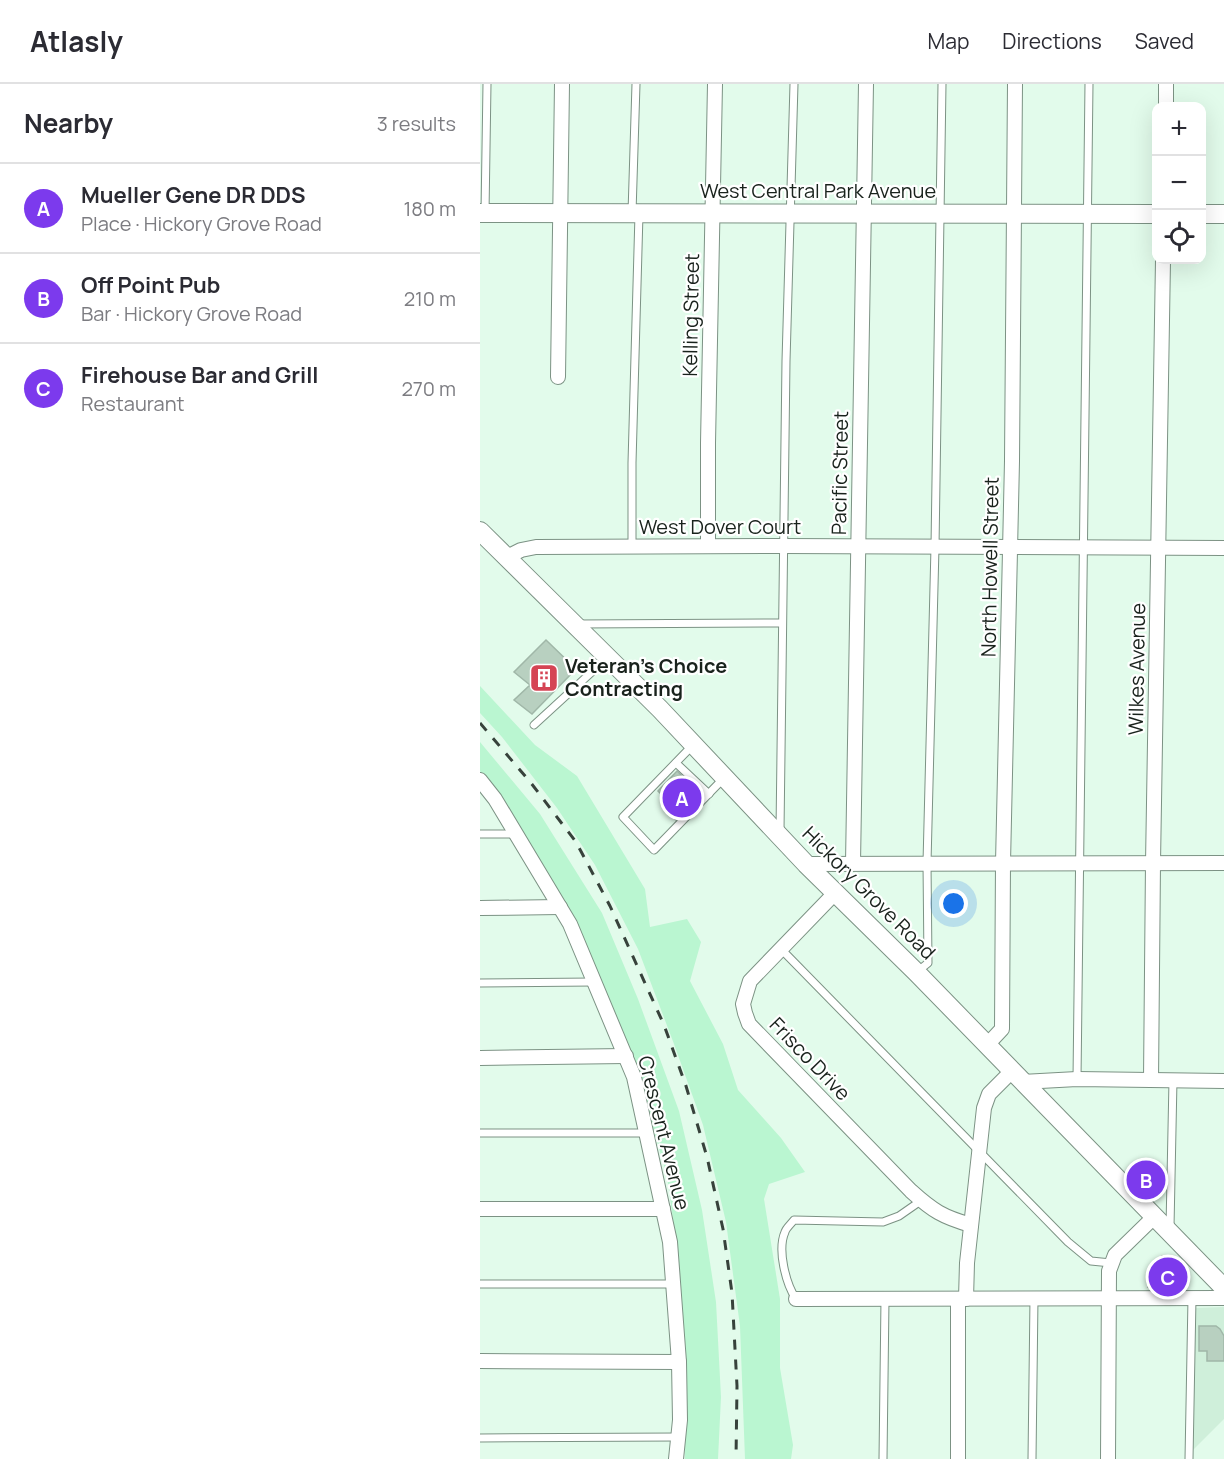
<!DOCTYPE html>
<meta charset="utf-8">
<style>
:root{--surface:#fff;--page:#f7f7f7;--text:#2b2b33;--muted:#7c7c81;--line:#e1e1e2;--accent:#7c3aed}
body{margin:0;font-family:Manrope,sans-serif;background:var(--page);color:var(--text)}
.controls{position:absolute;right:18px;top:18px;display:grid;overflow:hidden;border-radius:12px;box-shadow:0 6px 24px #0002}
.controls button{width:54px;height:54px;display:grid;place-items:center;padding:0;border:0;border-bottom:2px solid var(--line);background:var(--surface);color:var(--text);font:30px sans-serif}
.you{position:absolute;left:474px;top:820px;width:21px;height:21px;margin:-15px;border:4px solid #fff;border-radius:50%;background:#1a73e8;box-shadow:0 0 0 9px #1a73e833}
.badge{display:grid;place-items:center;width:39px;height:39px;border-radius:50%;background:var(--accent);color:#fff;font-size:20px;font-weight:700}
.pin{position:absolute;translate:-50% -50%;border:3px solid #fff;box-shadow:0 2px 6px #0006}
.list{margin:0;padding:0;list-style:none}
h2{display:flex;justify-content:space-between;align-items:center;height:78px;margin:0;padding:0 24px;font-size:26px}
h2 small{font-size:20px;font-weight:400;color:var(--muted)}
.list li{display:grid;grid-template-columns:39px 1fr auto;gap:18px;align-items:center;box-sizing:border-box;height:90px;padding:0 24px;border-top:2px solid var(--line)}
.list b{display:block;font-size:22px;white-space:nowrap}
.list p{margin:0;font-size:20px;white-space:nowrap;color:var(--muted)}
.list em{font-size:20px;font-style:normal;color:var(--muted)}
.icon{flex:none;width:33px;height:33px;fill:none;stroke:currentColor;stroke-width:2;stroke-linecap:round;stroke-linejoin:round}
.map{position:relative;flex:none;width:744px;height:1375px;overflow:hidden}
header{display:flex;align-items:center;gap:36px;box-sizing:border-box;height:84px;padding:0 30px;background:var(--surface);border-bottom:2px solid var(--line)}
header strong{font-size:28px}
nav{display:flex;gap:33px;margin-inline-start:auto;font-size:21px}
main{display:flex}
aside{flex:1;background:var(--surface)}
.map>svg:first-child{display:block}
.built{fill:#cfefda}
.green{fill:#baf6d1}
.building{fill:#b8d0c0;stroke:#a0b7a8;stroke-width:1.5}
.lines{fill:none;stroke-linecap:round;stroke-linejoin:round}
.service-casing{stroke:#7c9284;stroke-width:9}
.minor-casing{stroke:#7c9284;stroke-width:16}
.secondary-casing{stroke:#7c9284;stroke-width:20}
.service{stroke:#fff;stroke-width:7}
.minor{stroke:#fff;stroke-width:14}
.secondary{stroke:#fff;stroke-width:18}
.rail{stroke:#37423b;stroke-width:3;stroke-dasharray:10 10;stroke-linecap:butt}
.labels{text-anchor:middle;stroke-width:4.5;stroke-linejoin:round;paint-order:stroke}
.street-label{font-size:20px;fill:#19221c;stroke:#fff}
.poi-label{font-size:20px;font-weight:bold;fill:#19221c;stroke:#fff;text-anchor:start}
</style>
<header>
<strong>Atlasly</strong>
<nav><a>Map</a><a>Directions</a><a>Saved</a></nav>
</header>
<main>
<aside>
<h2>Nearby<small>3 results</small></h2>
<ul class="list">
<li><span class="badge">A</span><div><b>Mueller Gene DR DDS</b><p>Place · Hickory Grove Road</p></div><em>180 m</em></li>
<li><span class="badge">B</span><div><b>Off Point Pub</b><p>Bar · Hickory Grove Road</p></div><em>210 m</em></li>
<li><span class="badge">C</span><div><b>Firehouse Bar and Grill</b><p>Restaurant</p></div><em>270 m</em></li>
</ul>
</aside>
<div class="map">
<svg width="744" height="1375" viewBox="0 0 744 1375">
<rect width="100%" height="100%" fill="#e2fbeb"/>
<!-- built -->
<path class="built" d="M744,1223V1335L712,1367L714,1224Z"/>
<!-- green -->
<g class="green">
<path d="M0,602L55,661L97,692L165,805L170,843L207,835L221,858L210,897L243,960L258,1006L301,1054L325,1088L289,1100L284,1115L300,1215V1284L313,1361L311,1375H265L260,1242L246,1138L223,1041L194,960L158,865L115,781L77,724L22,653L0,629Z"/>
<path d="M0,658L60,730L122,829L158,915L199,1027L222,1126L236,1218L241,1313L238,1375H205L206,1269L196,1157L187,1092L159,995L33,734L0,687Z"/>
</g>
<!-- building -->
<g class="building">
<path d="M66,556L96,585L52,630L34,616L50,601L34,588Z"/>
<path d="M197,687L221,710L196,736L183,724L189,718L178,707Z"/>
<path d="M663,1078L684,1099L670,1112L650,1091Z"/>
<path d="M682,1172L706,1183L699,1202L668,1203Z"/>
<path d="M719,1242H736L740,1245L744,1252V1277H727V1267H719Z"/>
</g>
<g class="lines">
<!-- service casing -->
<g class="service-casing">
<g id="service">
<path d="M5,129L7,0"/>
<path d="M152,129L156,0"/>
<path d="M152,463V379L159,130"/>
<path d="M98,540L302,539"/>
<path d="M54,641L126,575"/>
<path d="M212,662L143,733L174,766L243,695"/>
<path d="M196,679L229,710"/>
<path d="M300,747L306,277L314,0"/>
<path d="M0,750H36"/>
<path d="M300,864L588,1158L611,1177L631,1179"/>
<path d="M438,887L448,879L447,779L455,463L462,0"/>
<path d="M0,899L114,898"/>
<path d="M597,995L609,0"/>
<path d="M0,1049H166"/>
<path d="M690,1143L693,996"/>
<path d="M0,1200H194"/>
<path d="M316,1215C306,1200 297,1166 305,1148C306,1144 311,1140 314,1136L403,1138L419,1132L442,1116"/>
<path d="M0,1354L198,1353"/>
<path d="M403,1375L405,1215"/>
<path d="M552,1375L554,1214"/>
<path d="M709,1375L712,1214"/>
</g>
</g>
<!-- minor casing -->
<g class="minor-casing">
<g id="minor">
<path d="M686,22V0"/>
<path d="M78,293L82,0"/>
<path d="M228,462V359L235,0"/>
<path d="M27,473L41,466L56,463L304,462L744,464"/>
<path d="M0,696L15,715L90,840L154,993L190,1158L199,1278L200,1336L196,1375"/>
<path d="M373,779L386,0"/>
<path d="M326,780L744,779"/>
<path d="M355,809L270,897L263,920L265,929L269,940L431,1107C453,1127 463,1133 491,1141"/>
<path d="M0,824L80,823"/>
<path d="M507,961L522,945L523,779L532,377L535,0"/>
<path d="M0,974L146,972"/>
<path d="M671,996L673,779L683,176"/>
<path d="M542,998L597,995L744,997"/>
<path d="M0,1125H183"/>
<path d="M316,1215L744,1214"/>
<path d="M486,1215L487,1179L504,1024L509,1010L532,987"/>
<path d="M0,1277L199,1278"/>
<path d="M478,1375V1215"/>
<path d="M628,1375L629,1187L635,1171L674,1133"/>
</g>
</g>
<!-- secondary casing -->
<g class="secondary-casing">
<g id="secondary">
<path d="M0,129L676,130"/>
<path d="M722,130H744"/>
<path d="M0,447L180,625L326,780L436,888L744,1204"/>
</g>
</g>
<!-- service -->
<use href="#service" class="service"/>
<!-- minor -->
<use href="#minor" class="minor"/>
<!-- secondary -->
<use href="#secondary" class="secondary"/>
<!-- rail -->
<path class="rail" d="M0,639L51,699L96,758L130,822L184,941L206,1002L227,1073L243,1145L252,1209L257,1302L256,1375"/>
</g>
<!-- icons -->
<defs>
<g id="building-square" transform="scale(1.5)"><rect x="-9" y="-9" width="18" height="18" rx="4" fill="#d54454" stroke="#fff"/><path d="M-4-6H4V6H1V3H-1V6H-4ZM-2.5-4.3h1.7v1.8h-1.7ZM.8-4.3h1.7v1.8H.8ZM-2.5-1h1.7V.8h-1.7ZM.8-1h1.7V.8H.8Z" fill="#fff"/></g>
</defs>
<g fill-rule="evenodd">
<use href="#building-square" x="64" y="594"/>
</g>
<g class="labels">
<!-- street labels -->
<g class="street-label">
<text x="338" y="114">West Central Park Avenue</text>
<text transform="translate(211 231) rotate(-89)" y="7">Kelling Street</text>
<text transform="translate(360 389) rotate(-89)" y="7">Pacific Street</text>
<text x="240" y="450">West Dover Court</text>
<text transform="translate(510 483) rotate(-89)" y="7">North Howell Street</text>
<text transform="translate(657 585) rotate(-89)" y="7">Wilkes Avenue</text>
<text transform="translate(389 809) rotate(45)" y="7">Hickory Grove Road</text>
<text transform="translate(330 975) rotate(46)" y="7">Frisco Drive</text>
<text transform="translate(184 1049) rotate(76)" y="7">Crescent Avenue</text>
</g>
<!-- poi labels -->
<g class="poi-label">
<text x="85" y="589">Veteran's Choice<tspan x="85" dy="23">Contracting</tspan></text>
</g>
</g>
</svg>
<div class="controls">
<button>+</button>
<button>−</button>
<button><svg class="icon" aria-label="locate" viewBox="0 0 24 24"><circle cx="12" cy="12" r="6"/><path d="M12 2v4M12 18v4M2 12h4M18 12h4"/></svg></button>
</div>
<div class="you"></div>
<div class="pin badge" style="left:202px;top:714px">A</div>
<div class="pin badge" style="left:666px;top:1096px">B</div>
<div class="pin badge" style="left:688px;top:1193px">C</div>
</div>
</main>
